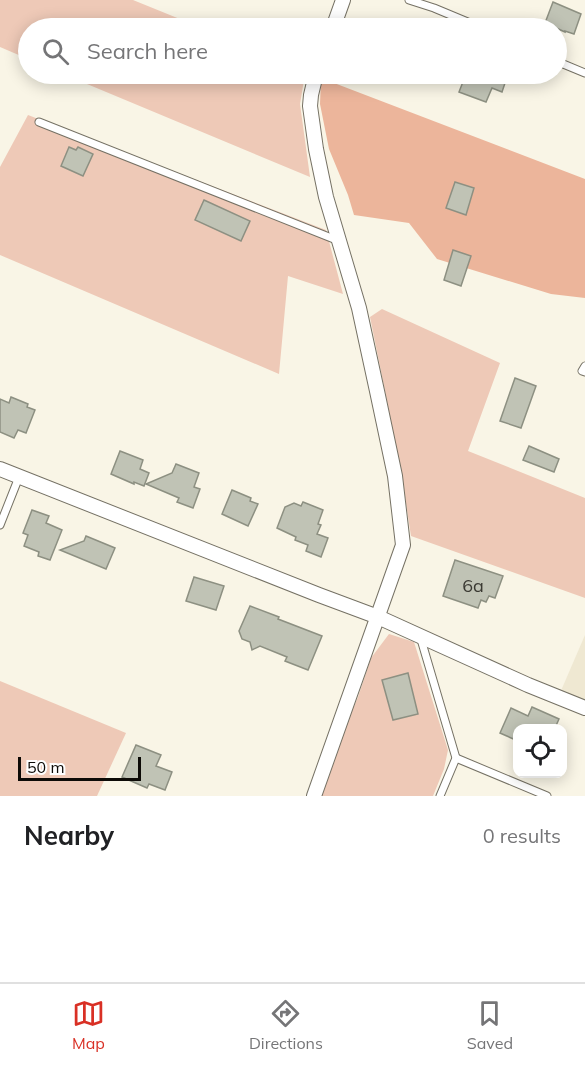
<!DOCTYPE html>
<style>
:root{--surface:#fff;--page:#f2f2f2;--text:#202124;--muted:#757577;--line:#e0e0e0;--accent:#d93025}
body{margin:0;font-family:Mulish,sans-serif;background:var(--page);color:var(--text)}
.controls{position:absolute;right:18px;bottom:18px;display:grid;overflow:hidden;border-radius:12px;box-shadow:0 3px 15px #0003}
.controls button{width:54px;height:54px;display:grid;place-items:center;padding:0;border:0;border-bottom:2px solid var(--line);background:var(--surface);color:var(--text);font:30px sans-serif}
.scale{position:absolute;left:18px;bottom:15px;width:123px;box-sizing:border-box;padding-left:6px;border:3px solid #0d0b07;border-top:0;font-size:16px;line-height:21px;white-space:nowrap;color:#0d0b07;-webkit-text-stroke:4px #fff;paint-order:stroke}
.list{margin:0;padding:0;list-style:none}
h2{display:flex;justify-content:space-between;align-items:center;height:78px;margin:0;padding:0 24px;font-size:26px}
h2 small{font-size:20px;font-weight:400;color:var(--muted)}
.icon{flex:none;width:33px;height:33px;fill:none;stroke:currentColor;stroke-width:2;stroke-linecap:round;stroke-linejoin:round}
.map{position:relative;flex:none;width:585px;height:796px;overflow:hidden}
.search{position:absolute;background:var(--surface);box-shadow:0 3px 15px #0003;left:18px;right:18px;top:18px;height:66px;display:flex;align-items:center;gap:15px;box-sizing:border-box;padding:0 21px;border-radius:33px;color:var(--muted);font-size:22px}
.sheet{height:186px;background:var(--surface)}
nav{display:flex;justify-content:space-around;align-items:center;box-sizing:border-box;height:84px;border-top:2px solid var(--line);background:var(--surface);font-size:16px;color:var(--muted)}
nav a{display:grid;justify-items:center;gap:3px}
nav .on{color:var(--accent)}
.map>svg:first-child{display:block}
.built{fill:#efe8d2}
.green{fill:#eec9b7}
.forest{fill:#ecb59b}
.building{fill:#c0c3b5;stroke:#8d9082;stroke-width:1.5}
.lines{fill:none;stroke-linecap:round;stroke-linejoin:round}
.service-casing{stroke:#757164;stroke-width:9}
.minor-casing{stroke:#757164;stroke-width:16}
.service{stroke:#fff;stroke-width:7}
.minor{stroke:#fff;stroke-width:14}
.labels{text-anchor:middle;stroke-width:4.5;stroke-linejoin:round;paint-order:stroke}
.number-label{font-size:18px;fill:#3a3932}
</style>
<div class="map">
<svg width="585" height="796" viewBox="0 0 585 796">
<rect width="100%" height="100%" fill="#f9f5e6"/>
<!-- built -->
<path class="built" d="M585,635V703L560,693Z"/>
<!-- green -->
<g class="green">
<path d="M0,0H133L202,28H28V59L0,47Z"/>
<path d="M63,74H305L300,104L310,177Z"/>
<path d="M28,115L326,230L343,294L288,276L279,374L0,255V167Z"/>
<path d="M382,309L500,363L468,451L585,498V598L411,536L401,471L370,317Z"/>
<path d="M389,634L414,642L448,750L444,769L433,796H317L330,761L358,697L371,658Z"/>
<path d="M0,681L126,733L97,796H0Z"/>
</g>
<!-- forest -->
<path class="forest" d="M321,78L585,179V298L551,294L437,259L409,223L354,215L348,195L329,149L320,104Z"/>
<!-- building -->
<g class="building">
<path d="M553,2L581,14L574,34L565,31V32L545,23Z"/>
<path d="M466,74H508L502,92L492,88L486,102L459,92Z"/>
<path d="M69,147L76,150L78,147L93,154L83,176L61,166Z"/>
<path d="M455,182L474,188L466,215L446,208Z"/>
<path d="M204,200L250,221L241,241L195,220Z"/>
<path d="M453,250L471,256L461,286L444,280Z"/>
<path d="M515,378L536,386L521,428L500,421Z"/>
<path d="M11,397L28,404L27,407L35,410L26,433L18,430L14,438L0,432V399L9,403Z"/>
<path d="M529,446L559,459L554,472L523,460Z"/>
<path d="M120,451L143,460L140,469L149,473L144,486L134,482V484L111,474Z"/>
<path d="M176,464L199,473L194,487L200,489L193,508L177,502L179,498L146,484L172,473Z"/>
<path d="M232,490L251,498L250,501L258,504L248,526L222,514Z"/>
<path d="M303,502L323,510L318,524L321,525L317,534L328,538L321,557L306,551L308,545L295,540L296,537L277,528L285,507L294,503L301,506Z"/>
<path d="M32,510L49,516L46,523L62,530L50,560L38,556L39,552L24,546L28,535L23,533Z"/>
<path d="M86,536L115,548L106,569L60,550L84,541Z"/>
<path d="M455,560L503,576L495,598L489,596L486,602L481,600L478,608L443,596Z"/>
<path d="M194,577L224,586L216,610L186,601Z"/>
<path d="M250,606L279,617L278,619L322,636L308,670L285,661L287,657L260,646L252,650L250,642L242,639L239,631Z"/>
<path d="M408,673L418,714L393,720L382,680Z"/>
<path d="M532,707L559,719L555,728L557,729H518V741L500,733L511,708L528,716Z"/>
<path d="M136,745L161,755L156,766L172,772L165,790L149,784L147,788L122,777Z"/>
</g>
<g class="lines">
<!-- service casing -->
<g class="service-casing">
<g id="service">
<path d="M409,0L434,8L482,28"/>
<path d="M556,61L585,73"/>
<path d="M39,122L339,241"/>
<path d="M585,366L582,371L585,372"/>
<path d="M0,525L19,477"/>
<path d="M420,636L456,758L440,796"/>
<path d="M456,758L547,796"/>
</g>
</g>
<!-- minor casing -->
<g class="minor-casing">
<g id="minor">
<path d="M333,28L343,0"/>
<path d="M0,469L319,595L378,617L528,685L585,708"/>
<path d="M314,796L403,545L395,476L377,391L359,308L326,197L316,149L310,106L311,95L316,74"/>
</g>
</g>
<!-- service -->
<use href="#service" class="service"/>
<!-- minor -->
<use href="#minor" class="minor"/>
</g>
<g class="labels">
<!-- number labels -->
<g class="number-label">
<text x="473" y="592">6a</text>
</g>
</g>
</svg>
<div class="controls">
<button><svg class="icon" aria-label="locate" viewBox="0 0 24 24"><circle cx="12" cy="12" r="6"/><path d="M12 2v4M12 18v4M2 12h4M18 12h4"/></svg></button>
</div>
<div class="scale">50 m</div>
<div class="search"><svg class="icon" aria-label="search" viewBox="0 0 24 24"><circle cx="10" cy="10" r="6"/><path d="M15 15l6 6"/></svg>Search here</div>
</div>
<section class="sheet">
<h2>Nearby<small>0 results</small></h2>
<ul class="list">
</ul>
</section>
<nav>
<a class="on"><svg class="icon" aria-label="map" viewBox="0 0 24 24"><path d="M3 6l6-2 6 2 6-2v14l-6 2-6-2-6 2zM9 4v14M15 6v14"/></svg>Map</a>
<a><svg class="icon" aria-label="directions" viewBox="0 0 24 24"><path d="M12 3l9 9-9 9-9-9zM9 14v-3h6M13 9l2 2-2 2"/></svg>Directions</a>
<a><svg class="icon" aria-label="saved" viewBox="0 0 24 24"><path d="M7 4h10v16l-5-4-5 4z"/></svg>Saved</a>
</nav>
